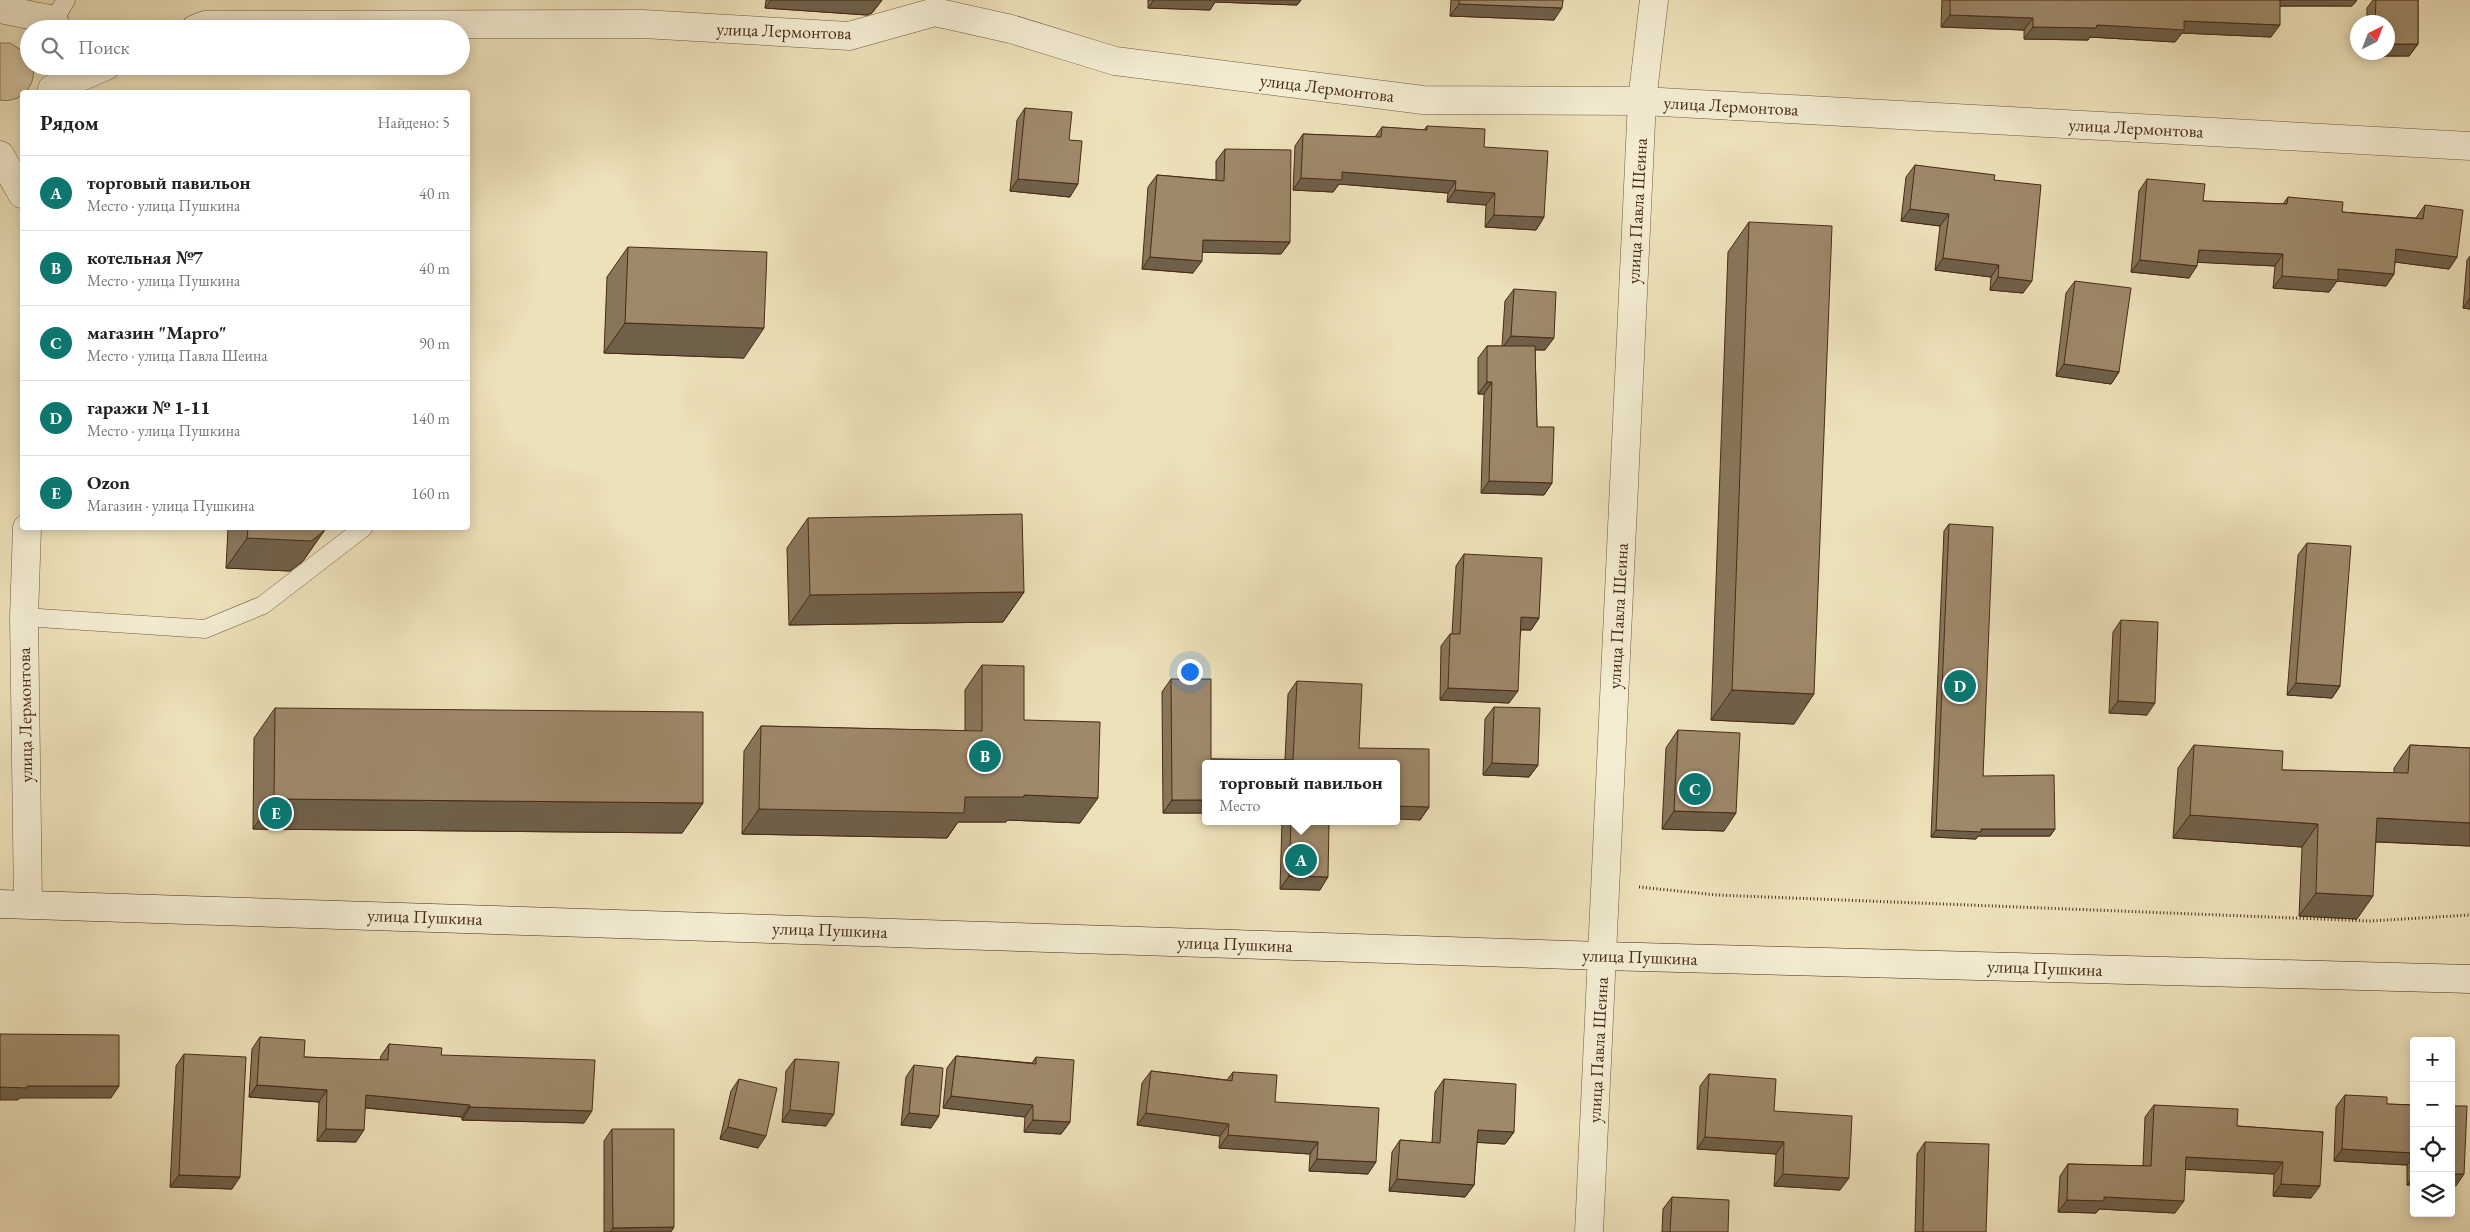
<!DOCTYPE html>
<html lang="ru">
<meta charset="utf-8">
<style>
:root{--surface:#fff;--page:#f2f2f2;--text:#222;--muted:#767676;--line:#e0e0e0;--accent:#0f766e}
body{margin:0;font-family:"EB Garamond",serif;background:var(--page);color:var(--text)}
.controls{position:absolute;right:15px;bottom:15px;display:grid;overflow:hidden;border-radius:5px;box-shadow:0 2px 12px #0003}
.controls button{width:45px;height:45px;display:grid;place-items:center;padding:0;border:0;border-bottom:1px solid var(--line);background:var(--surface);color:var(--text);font:25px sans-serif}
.compass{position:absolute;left:2350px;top:15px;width:45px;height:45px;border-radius:50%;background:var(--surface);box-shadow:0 2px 12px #0003;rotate:42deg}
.you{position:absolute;left:1189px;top:671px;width:18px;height:18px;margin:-12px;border:4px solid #fff;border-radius:50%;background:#1a73e8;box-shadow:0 0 0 8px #1a73e833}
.badge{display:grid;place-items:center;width:32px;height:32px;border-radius:50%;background:var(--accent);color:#fff;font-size:16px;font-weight:700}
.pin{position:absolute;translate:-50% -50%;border:2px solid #fff;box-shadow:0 1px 5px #0006}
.popup{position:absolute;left:1202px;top:760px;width:198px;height:65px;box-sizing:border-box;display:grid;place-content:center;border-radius:5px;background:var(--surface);filter:drop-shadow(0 1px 4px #0005);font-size:16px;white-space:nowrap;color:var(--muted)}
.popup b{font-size:19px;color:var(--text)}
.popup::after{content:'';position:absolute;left:50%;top:100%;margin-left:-10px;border:10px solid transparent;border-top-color:var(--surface)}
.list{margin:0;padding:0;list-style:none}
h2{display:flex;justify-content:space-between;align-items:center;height:65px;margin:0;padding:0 20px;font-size:21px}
h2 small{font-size:16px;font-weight:400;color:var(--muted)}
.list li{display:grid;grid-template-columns:32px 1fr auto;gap:15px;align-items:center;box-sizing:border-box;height:75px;padding:0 20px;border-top:1px solid var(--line)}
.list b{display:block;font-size:19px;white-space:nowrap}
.list p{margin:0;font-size:16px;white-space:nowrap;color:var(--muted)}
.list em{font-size:16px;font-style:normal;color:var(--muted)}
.icon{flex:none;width:28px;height:28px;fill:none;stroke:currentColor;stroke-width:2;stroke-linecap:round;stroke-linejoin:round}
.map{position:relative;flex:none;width:2470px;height:1232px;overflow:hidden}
.search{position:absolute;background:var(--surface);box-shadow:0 2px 12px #0003;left:20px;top:20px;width:450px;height:55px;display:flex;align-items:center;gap:12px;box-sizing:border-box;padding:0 18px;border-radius:28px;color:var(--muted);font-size:19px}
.panel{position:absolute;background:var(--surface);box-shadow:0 2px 12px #0003;left:20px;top:90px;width:450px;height:440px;border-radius:5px}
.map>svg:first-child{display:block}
.green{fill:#d1c29d;stroke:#8c7659}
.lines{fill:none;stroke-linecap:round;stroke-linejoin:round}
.lane-casing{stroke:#71583e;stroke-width:19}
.street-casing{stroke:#71583e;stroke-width:29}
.secondary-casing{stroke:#482a15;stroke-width:29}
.path{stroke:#482a15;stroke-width:3;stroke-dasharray:1 2.5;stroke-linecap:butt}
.lane{stroke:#f3ecd2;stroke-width:18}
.street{stroke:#f3ecd2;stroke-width:28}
.secondary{stroke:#f3ecd2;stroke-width:28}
.wall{fill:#88765b;stroke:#482a15}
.shaded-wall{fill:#6f604a;stroke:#482a15}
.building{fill:#9e896a;stroke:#482a15}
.labels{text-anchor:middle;stroke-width:5;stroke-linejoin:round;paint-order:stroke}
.street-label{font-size:18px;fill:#482a15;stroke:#f3ecd2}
</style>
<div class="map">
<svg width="2470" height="1232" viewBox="0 0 2470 1232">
<rect width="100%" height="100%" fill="#ede1b9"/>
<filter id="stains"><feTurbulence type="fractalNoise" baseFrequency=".004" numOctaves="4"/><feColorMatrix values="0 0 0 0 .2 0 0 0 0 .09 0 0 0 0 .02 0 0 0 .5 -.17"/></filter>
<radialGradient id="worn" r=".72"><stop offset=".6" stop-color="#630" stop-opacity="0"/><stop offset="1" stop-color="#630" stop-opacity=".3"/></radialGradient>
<!-- green -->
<path class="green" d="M0,43H10L26,53L29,66H33C37,86 20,104 0,100Z"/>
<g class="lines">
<!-- lane casing -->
<g class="lane-casing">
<g id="lane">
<path d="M54,20L66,0"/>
<path d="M24,617L205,629L263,605L363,528"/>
</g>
</g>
<!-- street casing -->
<g class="street-casing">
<g id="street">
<path d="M0,9L54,20V29"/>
<path d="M195,29L205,25L643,24L849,36L935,12L1011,29L1115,61L1423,100L1642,101L2470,146"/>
<path d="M52,92V89L106,66"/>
<path d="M0,155L22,194"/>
<path d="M27,528L24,617L28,903"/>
<path d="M1589,1232L1642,101L1654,0"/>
</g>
</g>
<!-- secondary casing -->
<g class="secondary-casing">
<path id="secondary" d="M0,904L1603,956L2470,979"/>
</g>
<!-- path -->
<path class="path" d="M1639,887L1717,895L2370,921L2470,915"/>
<!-- lane -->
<use href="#lane" class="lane"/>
<!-- street -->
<use href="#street" class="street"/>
<!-- secondary -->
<use href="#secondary" class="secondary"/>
</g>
<!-- wall -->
<g class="wall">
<path d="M766,0H882L872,13L867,15L765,8Z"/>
<path d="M1148,0H1301L1297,5L1215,2L1210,10L1148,8Z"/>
<path d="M1451,0H1563L1554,20L1450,16Z"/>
<path d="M1942,0H2357L2352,6H2280L2271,37L2182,33L2175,42L2090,37L2088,40L2024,39V30L1941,27Z"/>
<path d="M2373,0H2418V44L2409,56H2367V52H2388V22H2367V8Z"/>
<path d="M1025,108L1069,140L1070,197L1010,191L1017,120Z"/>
<path d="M1427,126L1484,147L1544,217L1536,230L1485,227L1486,205L1447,202L1448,193L1339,184L1333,192L1293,190L1295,146L1303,134L1375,137L1382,127L1424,130Z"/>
<path d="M1225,149L1290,242L1281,254L1202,252L1193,273L1142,269L1148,187L1157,175L1216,180V161Z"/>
<path d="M1915,165L1994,180L2023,293L1990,290L1991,277L1935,270L1940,226L1901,221L1906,177Z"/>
<path d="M2147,179L2203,201L2283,204L2288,197L2342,212L2416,218L2425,205L2457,257L2449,269L2395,262L2394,274L2386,286L2337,281L2329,292L2273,288L2275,266L2197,262L2189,278L2131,272L2139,191Z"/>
<path d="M1749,222L1794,724L1711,720L1728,252Z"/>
<path d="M628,247L744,358L604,353L607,277Z"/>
<path d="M2470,256V309L2463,308L2467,260Z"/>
<path d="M2075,281L2119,372L2111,384L2056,376L2066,293Z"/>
<path d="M1514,289L1545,350H1535L1537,427L1552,483L1544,495L1481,493L1484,394H1478V358L1487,346H1502L1505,301Z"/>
<path d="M808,518L1024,592L1003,622L789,625L787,548Z"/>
<path d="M1949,524L1983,776L2055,829L2050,836H1978L1976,839L1931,837L1944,531Z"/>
<path d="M228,528H324V531L303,561L290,571L226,568Z"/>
<path d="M2307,543L2340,686L2332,698L2287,695L2298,555Z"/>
<path d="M1464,554L1539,618L1531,630H1521L1509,703L1440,700L1441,646L1450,634H1452L1456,566Z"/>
<path d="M2121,620L2147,715L2109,713L2113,632Z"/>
<path d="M982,665L1080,823L1008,820L1006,822H958L947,838L742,834L744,751L761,726L965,731V690Z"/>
<path d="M1171,679L1211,759L1285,760L1288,694L1297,681L1359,748L1429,807L1420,820L1206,764V809H1204L1202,813H1163L1162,692Z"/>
<path d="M1494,707L1538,765L1529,777L1483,775L1485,719Z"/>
<path d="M275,708L703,803L682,833L253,829L254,738Z"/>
<path d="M1678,730L1724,831L1662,829L1666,748Z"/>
<path d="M2194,745L2282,770L2394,773V768L2410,745L2470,748V846L2376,842L2357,919L2299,916L2302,847L2173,838L2178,768Z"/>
<path d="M1282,821H1329L1320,890L1280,889Z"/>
<path d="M260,1037L304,1057L380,1060L381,1056L389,1044L441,1055L584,1123L462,1120V1117L365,1108L356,1142L317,1141L319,1102L249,1097L252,1049Z"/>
<path d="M184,1054L232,1189L170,1187L176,1066Z"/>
<path d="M956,1056L1032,1063L1036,1057L1070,1122L1061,1134L1024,1132L1025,1117L943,1108L947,1068Z"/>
<path d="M795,1059L826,1126L782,1122L786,1071Z"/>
<path d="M914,1065L931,1128L901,1125L906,1077Z"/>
<path d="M1151,1071L1227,1080L1233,1072L1275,1102L1368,1174L1309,1171L1310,1154L1219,1148L1220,1136L1137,1125L1142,1083Z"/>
<path d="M1709,1074L1774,1111L1840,1190L1774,1186L1776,1154L1697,1149L1700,1086Z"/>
<path d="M739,1079L758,1148L720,1139L731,1091Z"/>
<path d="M1444,1079L1514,1132L1505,1144L1477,1142L1474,1185L1465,1197L1389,1191L1392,1152L1400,1140L1432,1143L1435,1092Z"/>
<path d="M2345,1095L2387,1104L2414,1105V1185H2407V1165L2334,1161L2336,1107Z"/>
<path d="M2154,1105L2237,1126L2323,1132L2311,1198L2273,1196L2274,1174L2185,1169L2175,1213L2099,1209L2096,1213L2058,1212L2060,1176L2068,1164L2143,1166L2145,1117Z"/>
<path d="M612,1129L671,1232H604V1141Z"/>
<path d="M1925,1142L1986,1232H1915L1917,1154Z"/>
<path d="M1672,1197L1728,1232H1662L1663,1209Z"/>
</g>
<!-- shaded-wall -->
<g class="shaded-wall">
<path d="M771,0H882L872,13L867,15L765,8Z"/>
<path d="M1154,0H1301L1297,5L1215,2L1210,10L1148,8Z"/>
<path d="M2276,0H2357L2352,6H2272Z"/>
<path d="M1459,4L1562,8L1554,20L1450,16Z"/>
<path d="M1950,15L2033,18L2024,30L1941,27Z"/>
<path d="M2184,21L2280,25L2271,37L2182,33L2175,42L2090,37L2088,40L2024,39L2033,27L2097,25Z"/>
<path d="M2388,44H2418L2409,56H2367L2369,52H2388Z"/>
<path d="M1342,172L1456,181L1448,193L1339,184L1333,192L1293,190L1301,178Z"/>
<path d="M1018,179L1078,184L1070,197L1010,191Z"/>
<path d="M1455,190L1495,193L1486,205L1447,202Z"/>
<path d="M1910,209L1949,214L1940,226L1901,221Z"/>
<path d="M1494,215L1544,217L1536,230L1485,227Z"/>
<path d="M1203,240L1290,242L1281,254L1195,252Z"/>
<path d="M2396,249L2457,257L2449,269L2387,261Z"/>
<path d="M2199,250L2283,254L2275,266L2190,262Z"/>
<path d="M1150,257L1202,261L1193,273L1142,269Z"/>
<path d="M1943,258L1999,265L1991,277L1935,270Z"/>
<path d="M2140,260L2197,266L2189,278L2131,272Z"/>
<path d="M2338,269L2394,274L2386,286L2337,281L2329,292L2273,288L2282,276Z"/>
<path d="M1998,277L2032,281L2023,293L1990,290Z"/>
<path d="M2470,298V309L2463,308Z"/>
<path d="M625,323L764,328L744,358L604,353Z"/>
<path d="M1511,336L1554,338L1545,350L1502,348Z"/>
<path d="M2064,364L2119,372L2111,384L2056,376Z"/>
<path d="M1487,382H1492L1484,394H1478Z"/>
<path d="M1489,481L1552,483L1544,495L1481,493Z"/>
<path d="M324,531L303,561L290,571L226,568L247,538Z"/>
<path d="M1024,592L1003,622L789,625L810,595Z"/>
<path d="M1521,617L1539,618L1531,630L1513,629Z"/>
<path d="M2296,683L2340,686L2332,698L2287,695Z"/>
<path d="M1448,688L1518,691L1509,703L1440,700Z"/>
<path d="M1732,690L1814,694L1794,724L1711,720Z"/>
<path d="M2118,701L2155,703L2147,715L2109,713Z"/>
<path d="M1492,763L1538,765L1529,777L1483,775Z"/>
<path d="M1024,795L1098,798L1080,823L1008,820L1006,822H958L947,838L742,834L759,809L965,797Z"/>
<path d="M274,799L703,803L682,833L253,829Z"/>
<path d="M1172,800H1206V809H1204L1202,813H1163Z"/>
<path d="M1396,806L1429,807L1420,820L1396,819Z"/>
<path d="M1674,811L1736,813L1724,831L1662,829Z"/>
<path d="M2190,815L2318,824L2302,847L2173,838Z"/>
<path d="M2377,818L2470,823V846L2361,841Z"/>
<path d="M1981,829H2055L2050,836H1978L1976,839L1931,837L1936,830Z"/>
<path d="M1289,876L1328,877L1320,890L1280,889Z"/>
<path d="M2316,893L2373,896L2357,919L2299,916Z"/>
<path d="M257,1085L327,1090L319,1102L249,1097Z"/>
<path d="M27,1086H119L111,1098H20L18,1100H0V1087Z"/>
<path d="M366,1095L470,1105L462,1117L357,1107Z"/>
<path d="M951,1096L1033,1105L1025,1117L943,1108Z"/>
<path d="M470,1107L592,1111L584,1123L462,1120Z"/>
<path d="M790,1110L834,1114L826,1126L782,1122Z"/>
<path d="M909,1113L939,1116L931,1128L901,1125Z"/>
<path d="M1146,1113L1229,1124L1220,1136L1137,1125Z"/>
<path d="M1033,1120L1070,1122L1061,1134L1024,1132Z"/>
<path d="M728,1127L766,1136L758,1148L720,1139Z"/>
<path d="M326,1129L364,1130L356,1142L317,1141Z"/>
<path d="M1478,1130L1514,1132L1505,1144L1469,1142Z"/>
<path d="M1228,1135L1318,1142L1310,1154L1219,1148Z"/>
<path d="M1705,1137L1784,1142L1776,1154L1697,1149Z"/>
<path d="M2342,1149L2414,1153V1156L2407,1165L2334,1161Z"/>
<path d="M2186,1157L2283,1162L2274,1174L2178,1169Z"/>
<path d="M1317,1159L1376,1162L1368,1174L1309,1171Z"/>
<path d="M1783,1174L1849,1178L1840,1190L1774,1186Z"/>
<path d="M2451,1174H2464L2456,1186H2451Z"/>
<path d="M179,1175L240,1177L232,1189L170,1187Z"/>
<path d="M2414,1175V1185H2407Z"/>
<path d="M1397,1179L1474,1185L1465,1197L1389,1191Z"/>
<path d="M2281,1184L2320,1186L2311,1198L2273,1196Z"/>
<path d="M2104,1197L2184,1201L2175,1213L2099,1209L2096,1213L2058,1212L2067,1200Z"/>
<path d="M674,1227L671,1232H610L613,1228Z"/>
</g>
<!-- building -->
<g class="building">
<path d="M1459,0H1563L1562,8L1459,4Z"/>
<path d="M1950,0H2280V25L2184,21V30L2097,25L2096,28L2033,27V18L1950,15Z"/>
<path d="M2376,0H2418V44H2388V22H2375Z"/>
<path d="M1025,108L1072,112L1069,140L1082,141L1078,184L1018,179Z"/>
<path d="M1427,126L1485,129L1484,147L1548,151L1544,217L1494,215L1495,193L1455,190L1456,181L1342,172V180L1301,178L1303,134L1381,137L1382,127L1427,130Z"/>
<path d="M1225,149L1291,150L1290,242L1203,240L1202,261L1150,257L1157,175L1224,181Z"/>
<path d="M1915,165L1995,175L1994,180L2041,185L2032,281L1998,277L1999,265L1943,258L1949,214L1910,209Z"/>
<path d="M2147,179L2205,184L2203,201L2287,204L2288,197L2343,202L2342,212L2423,219L2425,205L2463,210L2457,257L2396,249L2394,274L2338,269V280L2282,276L2283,254L2199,250L2197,266L2140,260Z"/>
<path d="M1749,222L1832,226L1814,694L1732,690Z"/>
<path d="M628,247L767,252L764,328L625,323Z"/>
<path d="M2075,281L2131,288L2119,372L2064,364Z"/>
<path d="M1514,289L1556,292L1554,338L1511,336Z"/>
<path d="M1487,346H1535L1537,427H1554L1552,483L1489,481L1492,382H1487Z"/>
<path d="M1022,514L1024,592L810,595L808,518Z"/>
<path d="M1949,524L1993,527L1983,776L2054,775L2055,829H1981V832L1936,830Z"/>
<path d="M248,528H324V531L311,541L247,538Z"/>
<path d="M2307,543L2351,546L2340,686L2296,683Z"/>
<path d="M1464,554L1542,558L1539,618L1521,617L1518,691L1448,688L1450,634H1460Z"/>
<path d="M2121,620L2158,622L2155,703L2118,701Z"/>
<path d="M982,665L1024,666V720L1100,722L1098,798L1024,795V797H965L964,813L759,809L761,726L982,731Z"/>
<path d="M1171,679H1211V759L1293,760L1297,681L1362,684L1359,748L1429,749V807L1396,806V764H1206V800H1172Z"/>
<path d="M1494,707L1540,708L1538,765L1492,763Z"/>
<path d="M275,708L703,712V803L274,799Z"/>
<path d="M1678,730L1740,733L1736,813L1674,811Z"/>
<path d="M2194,745L2283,751L2282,770L2408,773L2410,745L2470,748V823L2377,818L2373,896L2316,893L2318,824L2190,815Z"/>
<path d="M1291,821H1329L1328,877L1289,876Z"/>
<path d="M0,1034L119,1035V1086H27V1088L0,1087Z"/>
<path d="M260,1037L305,1040L304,1057L388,1060L389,1044L442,1048L441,1055L595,1060L592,1111L470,1107V1105L366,1095L364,1130L326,1129L327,1090L257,1085Z"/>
<path d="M184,1054L246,1057L240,1177L179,1175Z"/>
<path d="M956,1056L1036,1064V1057L1074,1060L1070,1122L1033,1120V1105L951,1096Z"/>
<path d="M795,1059L839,1062L834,1114L790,1110Z"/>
<path d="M914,1065L943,1068L939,1116L909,1113Z"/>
<path d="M1151,1071L1232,1081L1233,1072L1277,1075L1275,1102L1379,1108L1376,1162L1317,1159L1318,1142L1228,1135L1229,1124L1146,1113Z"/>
<path d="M1709,1074L1776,1079L1774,1111L1852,1116L1849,1178L1783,1174L1784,1142L1705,1137Z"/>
<path d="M739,1079L777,1088L766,1136L728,1127Z"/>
<path d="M1444,1079L1516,1084L1514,1132L1478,1130L1474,1185L1397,1179L1400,1140L1440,1143Z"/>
<path d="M2345,1095L2387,1097V1104L2414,1105V1153L2342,1149Z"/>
<path d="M2154,1105L2238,1109L2237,1126L2323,1132L2320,1186L2281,1184L2283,1162L2186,1157L2184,1201L2104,1197V1201L2067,1200L2068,1164L2151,1166Z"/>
<path d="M2451,1106H2467L2464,1174H2451Z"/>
<path d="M612,1129H674V1227L613,1228Z"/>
<path d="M1925,1142L1989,1144L1986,1232H1923Z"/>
<path d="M1672,1197L1729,1200L1728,1232H1670Z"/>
</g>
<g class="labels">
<!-- street labels -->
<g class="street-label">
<text transform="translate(784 31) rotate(2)" y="6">улица Лермонтова</text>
<text transform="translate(1327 88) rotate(7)" y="6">улица Лермонтова</text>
<text transform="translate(1731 106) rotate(3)" y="6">улица Лермонтова</text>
<text transform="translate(2136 128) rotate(3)" y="6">улица Лермонтова</text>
<text transform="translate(1637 211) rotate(-87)" y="6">улица Павла Шеина</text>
<text transform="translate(1618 616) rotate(-87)" y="6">улица Павла Шеина</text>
<text transform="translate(25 715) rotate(-91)" y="6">улица Лермонтова</text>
<text transform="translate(425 917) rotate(2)" y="6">улица Пушкина</text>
<text transform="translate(830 930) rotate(2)" y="6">улица Пушкина</text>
<text transform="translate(1235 944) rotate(2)" y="6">улица Пушкина</text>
<text transform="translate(1640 957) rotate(2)" y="6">улица Пушкина</text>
<text transform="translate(2045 968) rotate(2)" y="6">улица Пушкина</text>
<text transform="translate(1598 1050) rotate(-87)" y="6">улица Павла Шеина</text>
</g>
</g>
<rect width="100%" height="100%" filter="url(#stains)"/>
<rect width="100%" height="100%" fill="url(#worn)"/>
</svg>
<div class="controls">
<button>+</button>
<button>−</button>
<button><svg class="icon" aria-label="locate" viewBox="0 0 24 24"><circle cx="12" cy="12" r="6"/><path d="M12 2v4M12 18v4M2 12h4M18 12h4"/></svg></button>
<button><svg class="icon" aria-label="layers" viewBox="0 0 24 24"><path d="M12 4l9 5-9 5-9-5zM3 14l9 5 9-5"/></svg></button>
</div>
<svg class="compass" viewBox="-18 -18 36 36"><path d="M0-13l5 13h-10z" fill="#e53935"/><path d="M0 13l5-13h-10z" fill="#767676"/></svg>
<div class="you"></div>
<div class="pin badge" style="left:1301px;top:860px">A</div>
<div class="popup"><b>торговый павильон</b>Место</div>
<div class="pin badge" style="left:985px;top:756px">B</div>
<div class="pin badge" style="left:1695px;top:789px">C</div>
<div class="pin badge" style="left:1960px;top:686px">D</div>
<div class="pin badge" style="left:276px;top:813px">E</div>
<div class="search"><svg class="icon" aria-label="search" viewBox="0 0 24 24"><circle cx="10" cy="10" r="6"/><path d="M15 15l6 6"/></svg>Поиск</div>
<section class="panel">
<h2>Рядом<small>Найдено: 5</small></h2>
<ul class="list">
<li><span class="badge">A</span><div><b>торговый павильон</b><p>Место · улица Пушкина</p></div><em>40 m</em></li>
<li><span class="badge">B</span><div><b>котельная №7</b><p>Место · улица Пушкина</p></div><em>40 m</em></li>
<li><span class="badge">C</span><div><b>магазин &quot;Марго&quot;</b><p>Место · улица Павла Шеина</p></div><em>90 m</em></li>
<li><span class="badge">D</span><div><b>гаражи № 1-11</b><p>Место · улица Пушкина</p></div><em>140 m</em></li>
<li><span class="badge">E</span><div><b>Ozon</b><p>Магазин · улица Пушкина</p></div><em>160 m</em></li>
</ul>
</section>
</div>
